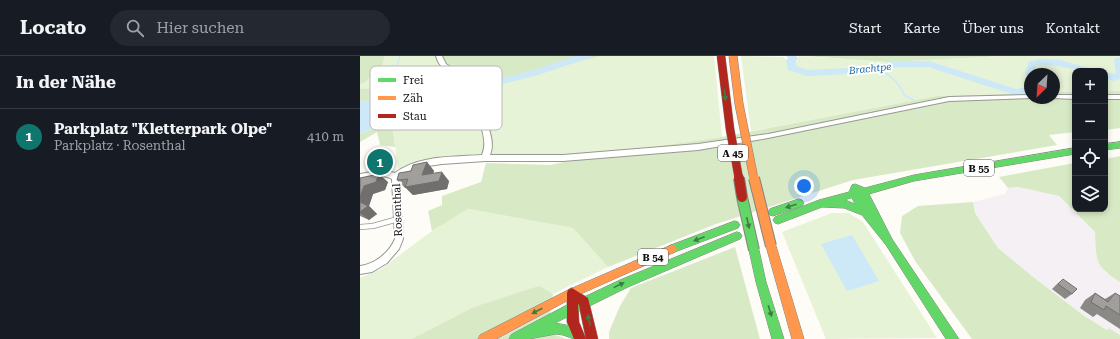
<!DOCTYPE html>
<html lang="de">
<meta charset="utf-8">
<style>
:root{--surface:#171b24;--page:#242831;--text:#f1f3f6;--muted:#9ea1a6;--line:#363941;--accent:#0f766e}
body{margin:0;font-family:"Roboto Serif",serif;background:var(--page);color:var(--text)}
.controls{position:absolute;right:12px;top:12px;display:grid;overflow:hidden;border-radius:8px;box-shadow:0 2px 6px #0003}
.controls button{width:36px;height:36px;display:grid;place-items:center;padding:0;border:0;border-bottom:1px solid var(--line);background:var(--surface);color:var(--text);font:20px sans-serif}
.compass{position:absolute;left:664px;top:12px;width:36px;height:36px;border-radius:50%;background:var(--surface);box-shadow:0 2px 6px #0003;rotate:205deg}
.you{position:absolute;left:444px;top:130px;width:14px;height:14px;margin:-10px;border:3px solid #fff;border-radius:50%;background:#1a73e8;box-shadow:0 0 0 6px #1a73e833}
.badge{display:grid;place-items:center;width:26px;height:26px;border-radius:50%;background:var(--accent);color:#fff;font-size:13px;font-weight:700}
.pin{position:absolute;translate:-50% -50%;border:2px solid #fff;box-shadow:0 1px 4px #0006}
.list{margin:0;padding:0;list-style:none}
h2{display:flex;justify-content:space-between;align-items:center;height:52px;margin:0;padding:0 16px;font-size:17px}
h2 small{font-size:13px;font-weight:400;color:var(--muted)}
.list li{display:grid;grid-template-columns:26px 1fr auto;gap:12px;align-items:center;box-sizing:border-box;height:56px;padding:0 16px;border-top:1px solid var(--line)}
.list b{display:block;font-size:15px;white-space:nowrap}
.list p{margin:0;font-size:13px;white-space:nowrap;color:var(--muted)}
.list em{font-size:13px;font-style:normal;color:var(--muted)}
.icon{flex:none;width:22px;height:22px;fill:none;stroke:currentColor;stroke-width:2;stroke-linecap:round;stroke-linejoin:round}
.map{position:relative;flex:none;width:760px;height:283px;overflow:hidden}
header{display:flex;align-items:center;gap:24px;box-sizing:border-box;height:56px;padding:0 20px;background:var(--surface);border-bottom:1px solid var(--line)}
header strong{font-size:19px}
nav{display:flex;gap:22px;margin-inline-start:auto;font-size:14px}
.search{width:280px;height:36px;background:var(--page);display:flex;align-items:center;gap:10px;box-sizing:border-box;padding:0 14px;border-radius:22px;color:var(--muted);font-size:15px}
main{display:flex}
aside{flex:1;background:var(--surface)}
.map>svg:first-child{display:block}
.industrial{fill:#f5f0f3}
.green{fill:#e7f3d7}
.forest{fill:#d8eac5}
.water{fill:#cde8f7}
.lines{fill:none;stroke-linecap:round;stroke-linejoin:round}
.stream{stroke:#cde8f7;stroke-width:1.5}
.river{fill:#cde8f7;fill-rule:evenodd}
.lane-far1-casing{stroke:#979795;stroke-width:5}
.lane-casing{stroke:#979795;stroke-width:6}
.street-casing{stroke:#979795;stroke-width:2}
.fast-casing{stroke:#858482;stroke-width:1}
.slow-casing{stroke:#858482;stroke-width:1}
.jam-casing{stroke:#858482;stroke-width:1}
.lane-far1{stroke:#fffffe;stroke-width:3.5}
.lane{stroke:#fffffe;stroke-width:4.5}
.street{fill:#fffffe;fill-rule:evenodd}
.fast{fill:#63d668;fill-rule:evenodd}
.slow{fill:#ff974d;fill-rule:evenodd}
.jam{fill:#b3261e;fill-rule:evenodd}
.fast-bridge-casing{stroke:#858482;stroke-width:12;stroke-linecap:butt}
.slow-bridge-far1-casing{stroke:#858482;stroke-width:9;stroke-linecap:butt}
.slow-bridge-casing{stroke:#858482;stroke-width:12;stroke-linecap:butt}
.jam-bridge-far1-casing{stroke:#858482;stroke-width:9;stroke-linecap:butt}
.jam-bridge-casing{stroke:#858482;stroke-width:12;stroke-linecap:butt}
.fast-bridge{stroke:#63d668;stroke-width:10}
.slow-bridge-far1{stroke:#ff974d;stroke-width:8}
.slow-bridge{stroke:#ff974d;stroke-width:10}
.jam-bridge-far1{stroke:#b3261e;stroke-width:8}
.jam-bridge{stroke:#b3261e;stroke-width:10}
.wall{fill:#8a8986}
.shaded-wall{fill:#716f6d}
.building{fill:#a19f9c;stroke:#716f6d}
.oneway{fill:#3e7d41}
.labels{text-anchor:middle;stroke-width:4;stroke-linejoin:round;paint-order:stroke}
.far-water-label{font-size:10px;font-style:italic;fill:#1768a6;stroke:#fff}
.shield{fill:#fff;stroke:#585858;stroke-width:1}
.shield-label{font-size:10px;font-weight:bold;fill:#111}
.street-label{font-size:11px;fill:#111;stroke:#fff}
.key{fill:#fff;stroke:#b8b8b8;stroke-width:1}
.key-label{font-size:11px;fill:#111}
</style>
<header>
<strong>Locato</strong>
<div class="search"><svg class="icon" aria-label="search" viewBox="0 0 24 24"><circle cx="10" cy="10" r="6"/><path d="M15 15l6 6"/></svg>Hier suchen</div>
<nav><a>Start</a><a>Karte</a><a>Über uns</a><a>Kontakt</a></nav>
</header>
<main>
<aside>
<h2>In der Nähe<small></small></h2>
<ul class="list">
<li><span class="badge">1</span><div><b>Parkplatz &quot;Kletterpark Olpe&quot;</b><p>Parkplatz · Rosenthal</p></div><em>410 m</em></li>
</ul>
</aside>
<div class="map">
<svg width="760" height="283" viewBox="0 0 760 283">
<rect width="100%" height="100%" fill="#fdfcf7"/>
<!-- industrial -->
<path class="industrial" d="M658,131L699,140L735,176L736,200L745,216L760,226V279L749,272L748,274L723,259L672,220L638,192L615,157L613,146L645,138L648,132Z"/>
<!-- green -->
<g class="green">
<path d="M25,0H78L89,18C76,27 17,33 0,33V28L4,27L22,10Z"/>
<path d="M241,0H354L362,81L237,99L133,98L93,102L38,113L32,65L82,47L120,36L121,32Z"/>
<path d="M381,0L423,1L434,11L439,0L528,6L644,0H760V35H745V15H715V36H694V18H670V37L577,40L391,75Z"/>
<path d="M108,153L213,172L248,211L193,238L179,231L52,283H0V222L21,213L72,175Z"/>
<path d="M472,157H489L503,166L577,282L466,283L422,176Z"/>
</g>
<!-- forest -->
<g class="forest">
<path d="M0,0H25L22,10L4,27L0,28Z"/>
<path d="M78,0H241L121,32L75,31L0,46V33L24,32L85,21L89,18L79,9Z"/>
<path d="M446,0H644L528,6Z"/>
<path d="M745,35H760V72L745,74Z"/>
<path d="M694,36H715V76L689,79L697,89L493,124L356,168L248,211L213,172L108,153L72,175L68,155L82,149V140L121,126L126,107L190,109L237,99L362,81L577,40L670,37V42H694Z"/>
<path d="M32,65L35,91L20,89L17,76L0,86V78Z"/>
<path d="M760,100V226C735,210 736,205 735,176L699,140L658,131L648,132L639,121L715,107V153H745V103Z"/>
<path d="M613,146L615,157L638,192L672,220L723,259L747,274L749,272L760,279V283H612L555,205L540,177L542,160L558,150Z"/>
<path d="M375,191L400,283H249V276L260,250L271,232Z"/>
<path d="M179,230L193,238L188,276L206,283H52L114,251Z"/>
</g>
<!-- water -->
<g class="water">
<path d="M75,31L103,32L106,39L82,45L0,78V46Z"/>
<path d="M492,179L519,225L487,235L461,188Z"/>
</g>
<g class="lines">
<!-- stream -->
<g class="stream">
<path d="M517,12C528,17 540,27 544,39L555,45"/>
<path d="M31,30L40,0"/>
<path d="M558,57L561,53"/>
</g>
<!-- river -->
<g class="river">
<path d="M216,0H231L229,2L178,19L88,42L83,39L84,37L170,15Z"/>
<path d="M426,0H436L438,2L436,5V10L448,14L507,11L536,5H569L656,33L670,30V37L655,39L568,11H536L507,17L447,20L428,14L426,5L428,2Z"/>
<path d="M760,1V23L754,25L745,22V16L756,18L754,4L756,2Z"/>
<path d="M680,3L700,4L732,13L733,15C714,15 696,7 676,9L675,18H670V21L666,20L665,18L669,5Z"/>
</g>
<!-- lane-far1 casing -->
<g class="lane-far1-casing">
<path id="lane-far1" d="M18,102V117"/>
</g>
<!-- lane casing -->
<g class="lane-casing">
<path id="lane" d="M0,171L13,170L38,163"/>
</g>
<!-- street casing -->
<g class="street-casing">
<g id="street">
<path d="M76,0H82L86,8C94,14 107,15 113,24C117,29 116,38 118,45C123,61 137,82 130,99H203L338,88L408,78L589,41L670,39V42H673L589,45L408,82L338,94L203,105H125L82,108L61,111L49,115L40,122L43,183L39,193L27,207L12,216L0,218V210C15,208 29,197 35,183L32,123C22,117 10,121 0,124V118L23,114L35,117C59,99 94,101 122,99C130,81 115,60 111,42C110,36 111,29 106,24C96,13 81,19 76,0Z"/>
<path d="M694,39H715V43L692,42H694Z"/>
<rect x="745" y="39" width="15" height="4"/>
</g>
</g>
<!-- fast casing -->
<g class="fast-casing">
<g id="fast">
<path d="M760,86V92L745,94V88Z"/>
<path d="M715,92V98L554,125L509,138L532,183L599,283H586L526,189L502,159L484,152L462,151L418,168L415,167L413,164L415,161L459,144L489,136L492,129L495,128L505,132L554,119ZM492,142L495,148L485,144Z"/>
<path d="M439,143L442,144L444,147L442,150L413,160L410,159L408,156L410,153Z"/>
<path d="M375,165L378,166L380,169L378,172L312,197L309,196L307,193L309,190Z"/>
<path d="M377,176L380,177L382,180L380,183L268,231L195,267L211,270L222,275L224,279L222,283H214L203,279L196,278L169,283H149L151,279L154,277L205,250L260,224Z"/>
<path d="M394,190L397,191L399,194L406,226L424,283H412L396,226L389,194L391,191Z"/>
</g>
</g>
<!-- slow casing -->
<g class="slow-casing">
<g id="slow">
<path d="M411,186L414,187L416,190L444,283H432L406,190L408,187Z"/>
<path d="M312,189L315,190L317,193L315,196L216,240L136,283H118L120,279L208,234Z"/>
</g>
</g>
<!-- jam casing -->
<g class="jam-casing">
<path id="jam" d="M212,232L228,242L238,283H226L219,249L218,248L219,266L226,283H214L207,266V237L208,234Z"/>
</g>
<!-- lane-far1 -->
<use href="#lane-far1" class="lane-far1"/>
<!-- lane -->
<use href="#lane" class="lane"/>
<!-- street -->
<use href="#street" class="street"/>
<!-- fast -->
<use href="#fast" class="fast"/>
<!-- slow -->
<use href="#slow" class="slow"/>
<!-- jam -->
<use href="#jam" class="jam"/>
<!-- fast-bridge casing -->
<g class="fast-bridge-casing">
<path id="fast-bridge" d="M382,141L394,194"/>
</g>
<!-- slow-bridge-far1 casing -->
<g class="slow-bridge-far1-casing">
<path id="slow-bridge-far1" d="M373,0L379,48L394,123"/>
</g>
<!-- slow-bridge casing -->
<g class="slow-bridge-casing">
<path id="slow-bridge" d="M394,122L411,190"/>
</g>
<!-- jam-bridge-far1 casing -->
<g class="jam-bridge-far1-casing">
<path id="jam-bridge-far1" d="M361,0L370,73L379,123"/>
</g>
<!-- jam-bridge casing -->
<g class="jam-bridge-casing">
<path id="jam-bridge" d="M379,122L382,141"/>
</g>
<!-- fast-bridge -->
<use href="#fast-bridge" class="fast-bridge"/>
<!-- slow-bridge-far1 -->
<use href="#slow-bridge-far1" class="slow-bridge-far1"/>
<!-- slow-bridge -->
<use href="#slow-bridge" class="slow-bridge"/>
<!-- jam-bridge-far1 -->
<use href="#jam-bridge-far1" class="jam-bridge-far1"/>
<!-- jam-bridge -->
<use href="#jam-bridge" class="jam-bridge"/>
</g>
<!-- wall -->
<g class="wall">
<path d="M67,106L74,115L73,118L89,125L87,133L53,139L46,132H45L37,124L51,115Z"/>
<path d="M0,122L28,126L25,134L13,138L9,150L17,158L9,164L0,160Z"/>
<path d="M703,223L712,238L705,243L692,233L697,228Z"/>
<path d="M735,237L745,243L755,237L760,240V273L737,258L733,261L720,252L725,244Z"/>
</g>
<!-- shaded-wall -->
<g class="shaded-wall">
<path d="M67,106L74,115L70,127L82,116L89,125L87,133L53,139L45,131L62,119Z"/>
<path d="M19,118L28,126L25,134L13,138L9,150L17,158L9,164L0,157V141L4,130Z"/>
</g>
<!-- building -->
<g class="building">
<path d="M67,106L62,119L82,116L79,125L45,131L48,123L37,124L39,117L51,115L53,109Z"/>
<path d="M19,118L16,126L4,130L0,141V122Z"/>
<path d="M0,146L8,150L0,156Z"/>
<path d="M703,223L717,233L712,238L698,228Z"/>
<path d="M735,237L748,246L755,237L760,240V259L746,250L744,254L731,246Z"/>
</g>
<!-- one-way arrows -->
<defs><path id="oneway-solid" d="M-6-.8H1V-3.2L6.5 0L1 3.2V.8H-6Z"/></defs>
<g class="oneway">
<use href="#oneway-solid" transform="translate(365 39) rotate(84)"/>
<use href="#oneway-solid" transform="translate(431 150) rotate(162)"/>
<use href="#oneway-solid" transform="translate(388 167) rotate(77)"/>
<use href="#oneway-solid" transform="translate(339 183) rotate(159)"/>
<use href="#oneway-solid" transform="translate(259 229) rotate(-26)"/>
<use href="#oneway-solid" transform="translate(177 255) rotate(153)"/>
<use href="#oneway-solid" transform="translate(410 255) rotate(73)"/>
<use href="#oneway-solid" transform="translate(229 264) rotate(-103)"/>
</g>
<g class="labels">
<!-- far-water labels -->
<g class="far-water-label">
<text transform="translate(510 12) rotate(-6)" y="4">Brachtpe</text>
</g>
<!-- shield labels -->
<g class="shield">
<rect x="358" y="89" width="30" height="16" rx="3"/>
<rect x="604" y="104" width="30" height="16" rx="3"/>
<rect x="278" y="193" width="30" height="16" rx="3"/>
</g>
<g class="shield-label">
<text x="373" y="101">A 45</text>
<text x="619" y="116">B 55</text>
<text x="293" y="205">B 54</text>
</g>
<!-- street labels -->
<g class="street-label">
<text transform="translate(37 154) rotate(-92)" y="4">Rosenthal</text>
</g>
</g>
<!-- legend -->
<rect x="10" y="10" width="132" height="64" rx="6" class="key"/>
<rect x="18" y="22" width="18" height="4" fill="#63d668"/>
<rect x="18" y="40" width="18" height="4" fill="#ff974d"/>
<rect x="18" y="58" width="18" height="4" fill="#b3261e"/>
<g class="key-label">
<text x="43" y="28">Frei</text>
<text x="43" y="46">Zäh</text>
<text x="43" y="64">Stau</text>
</g>
</svg>
<div class="controls">
<button>+</button>
<button>−</button>
<button><svg class="icon" aria-label="locate" viewBox="0 0 24 24"><circle cx="12" cy="12" r="6"/><path d="M12 2v4M12 18v4M2 12h4M18 12h4"/></svg></button>
<button><svg class="icon" aria-label="layers" viewBox="0 0 24 24"><path d="M12 4l9 5-9 5-9-5zM3 14l9 5 9-5"/></svg></button>
</div>
<svg class="compass" viewBox="-18 -18 36 36"><path d="M0-13l5 13h-10z" fill="#e53935"/><path d="M0 13l5-13h-10z" fill="#9ea1a6"/></svg>
<div class="you"></div>
<div class="pin badge" style="left:20px;top:106px">1</div>
</div>
</main>
